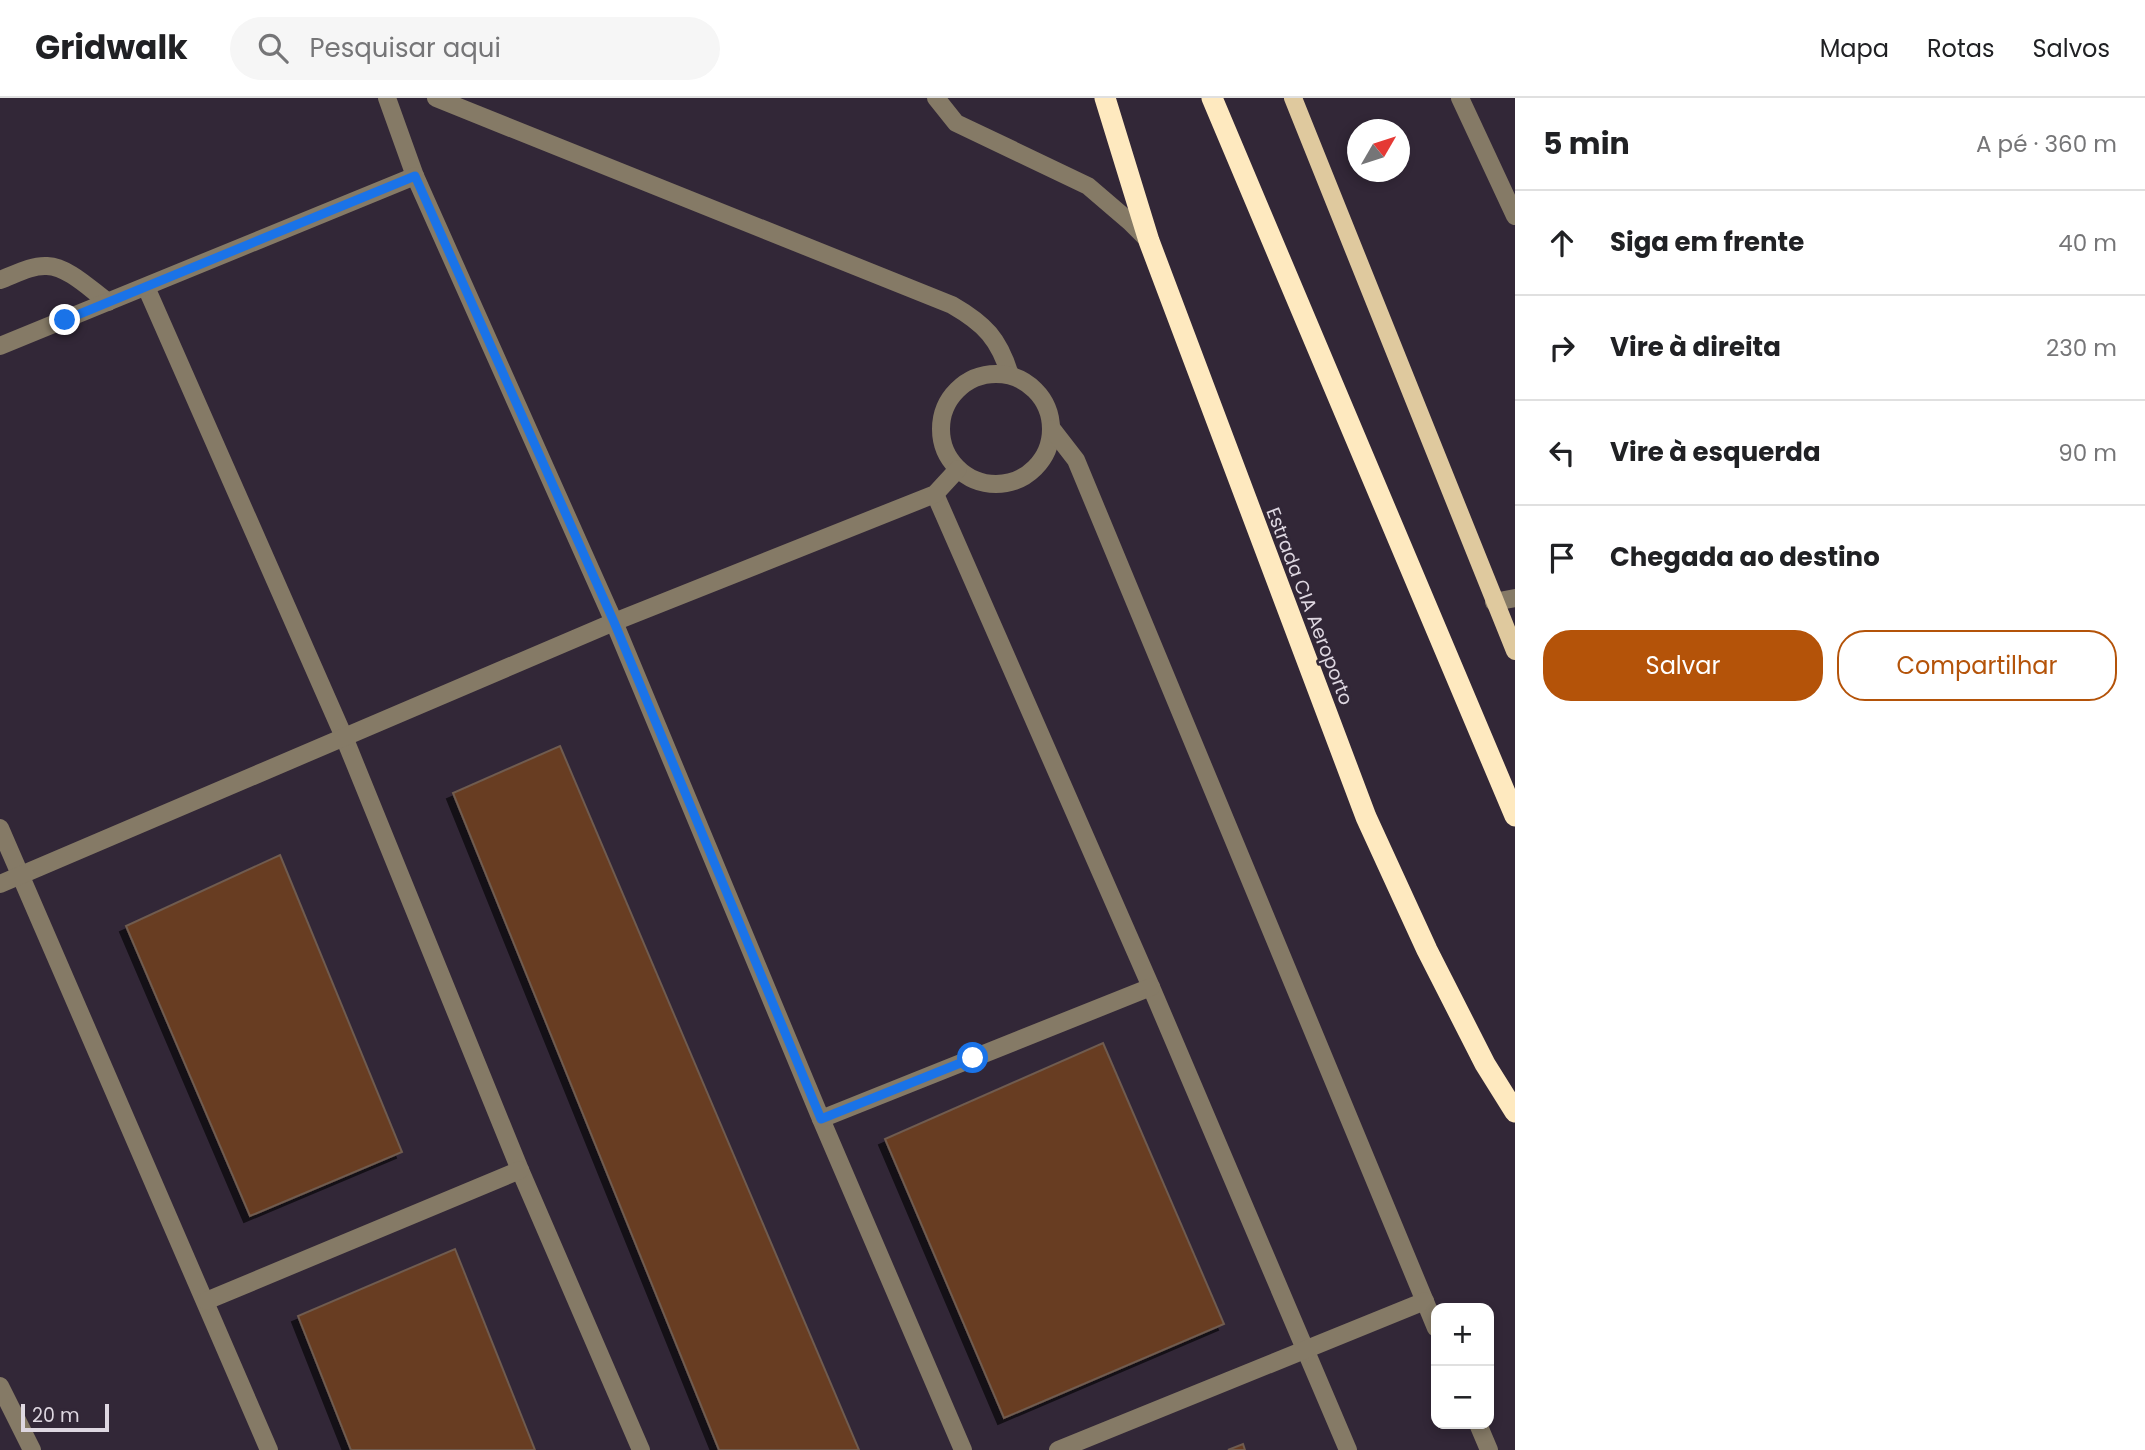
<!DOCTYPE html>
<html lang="pt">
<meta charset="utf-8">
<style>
:root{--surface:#fff;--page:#f6f6f6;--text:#202124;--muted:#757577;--line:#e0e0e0;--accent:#b45309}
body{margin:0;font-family:Poppins,sans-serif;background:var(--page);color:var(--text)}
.controls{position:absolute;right:21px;bottom:21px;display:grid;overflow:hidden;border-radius:14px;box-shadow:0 4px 10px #0003}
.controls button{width:63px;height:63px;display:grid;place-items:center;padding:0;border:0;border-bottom:2px solid var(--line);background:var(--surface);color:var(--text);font:35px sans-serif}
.compass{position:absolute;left:1347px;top:21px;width:63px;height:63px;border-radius:50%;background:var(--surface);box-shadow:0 4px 10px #0003;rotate:51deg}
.scale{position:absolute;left:21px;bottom:18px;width:88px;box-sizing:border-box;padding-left:7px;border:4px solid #ded7e1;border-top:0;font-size:19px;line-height:24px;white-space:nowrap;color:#ded7e1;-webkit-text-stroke:5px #322737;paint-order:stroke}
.stop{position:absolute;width:21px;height:21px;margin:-16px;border:5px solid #1a73e8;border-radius:50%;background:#fff}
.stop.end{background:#1a73e8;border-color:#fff;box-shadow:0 2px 7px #0008}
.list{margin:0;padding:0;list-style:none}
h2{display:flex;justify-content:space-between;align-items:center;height:91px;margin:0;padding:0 28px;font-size:30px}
h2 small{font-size:23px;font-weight:400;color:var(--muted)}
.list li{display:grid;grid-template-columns:46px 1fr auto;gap:21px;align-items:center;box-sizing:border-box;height:105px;padding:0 28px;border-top:2px solid var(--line)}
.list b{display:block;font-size:26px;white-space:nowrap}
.list em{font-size:23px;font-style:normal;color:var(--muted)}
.actions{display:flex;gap:14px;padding:21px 28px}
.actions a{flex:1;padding:16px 0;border:2px solid var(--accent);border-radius:28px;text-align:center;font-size:24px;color:var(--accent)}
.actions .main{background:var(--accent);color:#fff}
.icon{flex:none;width:38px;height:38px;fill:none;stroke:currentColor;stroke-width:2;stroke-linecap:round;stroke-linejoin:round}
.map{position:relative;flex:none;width:1515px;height:1352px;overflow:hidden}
header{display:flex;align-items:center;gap:42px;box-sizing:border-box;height:98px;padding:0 35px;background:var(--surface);border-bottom:2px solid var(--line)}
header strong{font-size:33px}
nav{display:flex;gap:38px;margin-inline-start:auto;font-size:24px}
.search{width:490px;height:63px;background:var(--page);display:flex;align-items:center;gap:18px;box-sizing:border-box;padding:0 24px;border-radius:38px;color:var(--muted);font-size:26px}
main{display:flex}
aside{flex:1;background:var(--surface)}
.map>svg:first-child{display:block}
.building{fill:#683d22;stroke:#6f5b4f;stroke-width:2;filter:url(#shadow)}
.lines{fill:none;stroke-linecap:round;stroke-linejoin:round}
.minor{stroke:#857a66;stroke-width:18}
.major{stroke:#dfc99e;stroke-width:18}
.highway{stroke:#fee9bf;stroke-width:21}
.route{stroke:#1a73e8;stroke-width:9}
.labels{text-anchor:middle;stroke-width:5;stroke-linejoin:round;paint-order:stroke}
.street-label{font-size:19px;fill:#ded7e1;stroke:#322737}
</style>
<header>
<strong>Gridwalk</strong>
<div class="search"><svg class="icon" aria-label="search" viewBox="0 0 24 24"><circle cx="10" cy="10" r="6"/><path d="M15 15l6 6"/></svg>Pesquisar aqui</div>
<nav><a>Mapa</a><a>Rotas</a><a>Salvos</a></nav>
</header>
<main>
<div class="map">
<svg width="1515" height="1352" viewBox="0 0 1515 1352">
<defs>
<filter id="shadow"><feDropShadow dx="-6" dy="6" stdDeviation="0" flood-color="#0009"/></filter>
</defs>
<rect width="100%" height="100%" fill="#322737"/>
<!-- building -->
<g class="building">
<path d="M560,648L859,1352H719L453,695Z"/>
<path d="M280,757L402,1054L250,1118L126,828Z"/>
<path d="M1103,945L1224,1226L1004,1320L885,1041Z"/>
<path d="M455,1151L535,1352H351L298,1218Z"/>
<path d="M1243,1346L1245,1352H1228Z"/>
</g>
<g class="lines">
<!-- minor -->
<g class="minor">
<path d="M387,0L415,78L614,524L821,1021L963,1352"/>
<path d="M436,0L952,207C985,226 999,241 1010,277"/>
<path d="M936,0L956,25L1088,88L1130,124L1148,142"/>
<path d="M1460,0L1515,118"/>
<path d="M0,182C14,177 31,167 47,168C69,169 91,192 108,204"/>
<path d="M146,189L344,639L520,1072L641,1352"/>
<path d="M0,248L415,78"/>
<circle cx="996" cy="331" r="55"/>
<path d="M1052,331L1076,362L1436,1230"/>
<path d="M935,396L1151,889L1348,1352"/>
<path d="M1494,504L1515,500"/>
<path d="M0,730L269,1352"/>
<path d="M0,786L614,524L935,396L958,371"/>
<path d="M821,1021L1151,889"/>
<path d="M206,1203L520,1072"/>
<path d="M0,1288L32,1352"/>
<path d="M1478,1326L1489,1352"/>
<path d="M1058,1352L1425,1203"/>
</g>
<!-- major -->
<path class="major" d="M1293,0L1515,553"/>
<!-- highway -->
<g class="highway">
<path d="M1105,0L1149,143L1366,719L1427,852L1485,966L1515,1014"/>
<path d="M1212,0L1515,718"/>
</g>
</g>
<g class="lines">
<!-- route -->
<path class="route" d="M65,222L415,78L614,524L821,1021L973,960"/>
</g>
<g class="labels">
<!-- street labels -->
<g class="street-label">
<text transform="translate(1310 508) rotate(69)" y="7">Estrada CIA Aeroporto</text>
</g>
</g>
</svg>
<div class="controls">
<button>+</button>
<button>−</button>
</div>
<svg class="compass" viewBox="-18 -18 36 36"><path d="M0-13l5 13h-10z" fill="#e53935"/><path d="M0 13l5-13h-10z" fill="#757577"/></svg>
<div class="scale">20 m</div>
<div class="stop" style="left:973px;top:960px"></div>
<div class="stop end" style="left:65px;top:222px"></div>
</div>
<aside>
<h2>5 min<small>A pé · 360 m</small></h2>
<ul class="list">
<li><svg class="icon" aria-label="ahead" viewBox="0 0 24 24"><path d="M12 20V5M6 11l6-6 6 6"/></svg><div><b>Siga em frente</b></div><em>40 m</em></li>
<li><svg class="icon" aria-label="right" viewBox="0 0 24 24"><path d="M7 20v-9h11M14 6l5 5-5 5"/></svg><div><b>Vire à direita</b></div><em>230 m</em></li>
<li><svg class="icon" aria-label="left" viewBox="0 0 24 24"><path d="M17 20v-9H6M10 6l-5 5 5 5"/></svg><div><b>Vire à esquerda</b></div><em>90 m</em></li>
<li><svg class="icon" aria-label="arrive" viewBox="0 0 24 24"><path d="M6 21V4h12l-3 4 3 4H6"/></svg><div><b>Chegada ao destino</b></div></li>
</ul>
<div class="actions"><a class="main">Salvar</a><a>Compartilhar</a></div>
</aside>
</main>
